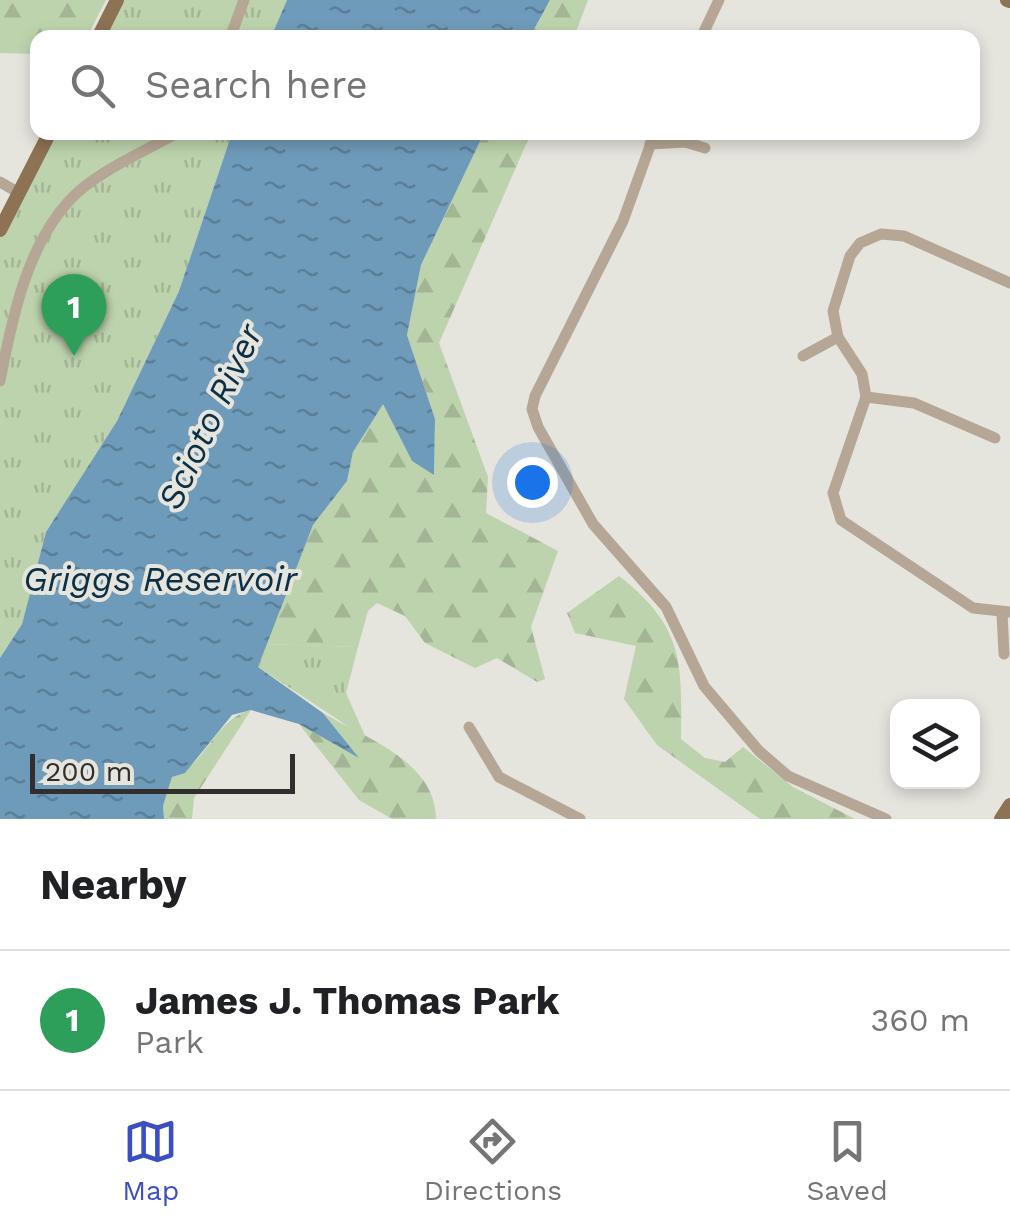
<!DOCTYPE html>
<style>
:root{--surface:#fff;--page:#f2f2f2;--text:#202124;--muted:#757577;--line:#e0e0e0;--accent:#3b4fc2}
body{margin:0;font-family:"Work Sans",sans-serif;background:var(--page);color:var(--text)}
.controls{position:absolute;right:30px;bottom:30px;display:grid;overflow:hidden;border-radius:20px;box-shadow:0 5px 15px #0003}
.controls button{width:90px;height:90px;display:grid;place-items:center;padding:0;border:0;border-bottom:2px solid var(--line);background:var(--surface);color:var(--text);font:50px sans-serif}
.scale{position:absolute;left:30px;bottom:25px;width:265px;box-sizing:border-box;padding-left:10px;border:5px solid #302f2d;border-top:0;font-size:28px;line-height:35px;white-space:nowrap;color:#302f2d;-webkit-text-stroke:8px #e5e4dd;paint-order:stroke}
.you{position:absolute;left:532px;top:482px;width:35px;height:35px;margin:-25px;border:8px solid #fff;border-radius:50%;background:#1a73e8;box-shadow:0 0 0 15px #1a73e833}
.badge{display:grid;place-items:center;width:65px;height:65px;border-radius:50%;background:var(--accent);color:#fff;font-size:32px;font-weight:700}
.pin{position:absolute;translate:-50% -82px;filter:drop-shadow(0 2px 5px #0008)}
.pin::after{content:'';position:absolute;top:52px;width:35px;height:30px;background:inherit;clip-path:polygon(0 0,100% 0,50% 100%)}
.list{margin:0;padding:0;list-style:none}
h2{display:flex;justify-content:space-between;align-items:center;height:130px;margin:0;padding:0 40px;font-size:42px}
h2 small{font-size:32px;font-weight:400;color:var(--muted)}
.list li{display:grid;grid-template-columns:65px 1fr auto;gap:30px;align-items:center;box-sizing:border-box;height:140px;padding:0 40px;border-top:2px solid var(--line)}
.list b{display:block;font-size:38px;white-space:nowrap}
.list p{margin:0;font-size:32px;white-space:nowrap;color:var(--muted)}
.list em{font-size:32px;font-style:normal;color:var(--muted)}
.icon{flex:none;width:55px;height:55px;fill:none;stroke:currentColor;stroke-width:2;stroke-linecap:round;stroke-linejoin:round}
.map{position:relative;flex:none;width:1010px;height:819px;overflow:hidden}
.search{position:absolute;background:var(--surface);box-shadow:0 5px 15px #0003;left:30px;right:30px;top:30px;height:110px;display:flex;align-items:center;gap:25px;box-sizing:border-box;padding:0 35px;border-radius:20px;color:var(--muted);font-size:38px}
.sheet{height:270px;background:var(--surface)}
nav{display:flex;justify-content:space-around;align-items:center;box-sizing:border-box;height:140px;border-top:2px solid var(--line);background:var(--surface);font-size:28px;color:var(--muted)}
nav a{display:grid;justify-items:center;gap:5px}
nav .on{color:var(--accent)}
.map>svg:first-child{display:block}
.grass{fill:url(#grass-tufts)}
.forest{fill:url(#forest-firs)}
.water{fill:url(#water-ripples)}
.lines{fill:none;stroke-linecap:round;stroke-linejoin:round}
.minor{stroke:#b5a695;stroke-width:11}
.major{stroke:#8d7253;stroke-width:14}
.labels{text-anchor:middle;stroke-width:8;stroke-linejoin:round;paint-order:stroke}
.water-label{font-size:35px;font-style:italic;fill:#0b3046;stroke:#e5e4dd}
</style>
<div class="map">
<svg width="1010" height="819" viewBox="0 0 1010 819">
<defs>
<pattern id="grass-tufts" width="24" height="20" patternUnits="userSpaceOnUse" patternTransform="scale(2.5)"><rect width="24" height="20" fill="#bdd3ad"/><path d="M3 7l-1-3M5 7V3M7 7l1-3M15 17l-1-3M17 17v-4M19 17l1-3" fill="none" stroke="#a3b595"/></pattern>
<pattern id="forest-firs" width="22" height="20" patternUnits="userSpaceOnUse" patternTransform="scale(2.5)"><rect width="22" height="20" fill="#bdd3ad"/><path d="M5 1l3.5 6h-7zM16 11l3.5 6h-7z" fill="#a3b595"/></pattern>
<pattern id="water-ripples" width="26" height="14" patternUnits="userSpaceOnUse" patternTransform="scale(2.5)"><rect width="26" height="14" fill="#6f9bba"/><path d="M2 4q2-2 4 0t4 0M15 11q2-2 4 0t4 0" fill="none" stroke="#5c7f98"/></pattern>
</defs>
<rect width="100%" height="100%" fill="#e5e4dd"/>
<!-- grass -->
<g class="grass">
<path d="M117,0H287L271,37L98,38Z"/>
<path d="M50,133H232L179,291L117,421L46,532L22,624L0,658V230Z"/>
<path d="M265,644L358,647L346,693L366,738L258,667Z"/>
</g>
<!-- forest -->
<g class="forest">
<path d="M0,0H106L87,37L38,38L37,54L0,53Z"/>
<path d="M550,0H588L574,37L530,38Z"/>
<path d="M484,133H531L439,343L488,477L486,513L558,551L531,627L545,679L537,682L497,658L475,668L425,643L405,616L377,603L368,611L358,647L265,644L313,525L347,481L353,452L383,403L412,461L434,474L435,419L407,335L421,265Z"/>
<path d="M619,576C684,627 682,662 681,739L705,758L725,762L743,747L793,787L855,819H760L657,745L624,699L636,646L575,633L567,613Z"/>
<path d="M251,710L194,798L192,819H164L163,806L172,777C207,765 214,719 251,710Z"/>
<path d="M323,713C366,738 436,762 436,819H392L359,800L299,724L357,756Z"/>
</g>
<!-- water -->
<g class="water">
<path d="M287,0H550L530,37H271Z"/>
<path d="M232,133H484L421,265L407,335L435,419L434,475L412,461L383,404L353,452L347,481L313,525L258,667L323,713L359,758L299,724L251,710L232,715L185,773L172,777L163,806L164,819H0V658L22,624L46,532L117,421L179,291Z"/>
</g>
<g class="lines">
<!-- minor -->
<g class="minor">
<path d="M230,38L244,0"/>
<path d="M701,38L719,0"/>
<path d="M655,132L623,221L535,396L532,409L538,427L593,524L666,607L704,686L759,751L788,776L886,819"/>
<path d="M650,144L685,142L705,148"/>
<path d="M0,182L19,193"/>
<path d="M1010,283L904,236L881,234L860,243L850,256L833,311L838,337L862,374L866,397L833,493L841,520L973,608L1010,612"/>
<path d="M803,356L838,337"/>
<path d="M0,381C12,318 28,237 79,191C107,167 147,150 179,132"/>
<path d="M866,397L914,403L995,438"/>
<path d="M1002,613L1004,654"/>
<path d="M469,727L499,777L580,819"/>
</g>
<!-- major -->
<g class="major">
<path d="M1007,0L1010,1"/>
<path d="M98,38L117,0"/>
<path d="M0,230L50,132"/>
<path d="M1001,819L1010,805"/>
</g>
</g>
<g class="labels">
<!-- water labels -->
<g class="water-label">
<text transform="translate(210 417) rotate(-65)" y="12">Scioto River</text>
<text x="160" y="591">Griggs Reservoir</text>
</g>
</g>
</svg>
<div class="controls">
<button><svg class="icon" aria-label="layers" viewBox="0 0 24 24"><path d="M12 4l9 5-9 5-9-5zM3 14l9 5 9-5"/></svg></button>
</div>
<div class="scale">200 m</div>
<div class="you"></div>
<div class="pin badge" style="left:74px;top:356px;background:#2e9e5b">1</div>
<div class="search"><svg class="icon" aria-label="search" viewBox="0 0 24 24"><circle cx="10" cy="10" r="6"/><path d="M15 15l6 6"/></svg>Search here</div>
</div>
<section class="sheet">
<h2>Nearby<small></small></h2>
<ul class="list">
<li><span class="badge" style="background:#2e9e5b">1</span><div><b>James J. Thomas Park</b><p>Park</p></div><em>360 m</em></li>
</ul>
</section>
<nav>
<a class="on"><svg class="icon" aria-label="map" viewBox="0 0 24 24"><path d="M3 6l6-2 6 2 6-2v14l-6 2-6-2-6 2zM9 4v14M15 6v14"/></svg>Map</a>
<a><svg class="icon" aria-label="directions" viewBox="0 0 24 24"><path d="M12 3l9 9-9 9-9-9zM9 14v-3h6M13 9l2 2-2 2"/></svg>Directions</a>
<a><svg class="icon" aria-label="saved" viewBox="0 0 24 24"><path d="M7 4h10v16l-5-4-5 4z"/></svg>Saved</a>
</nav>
